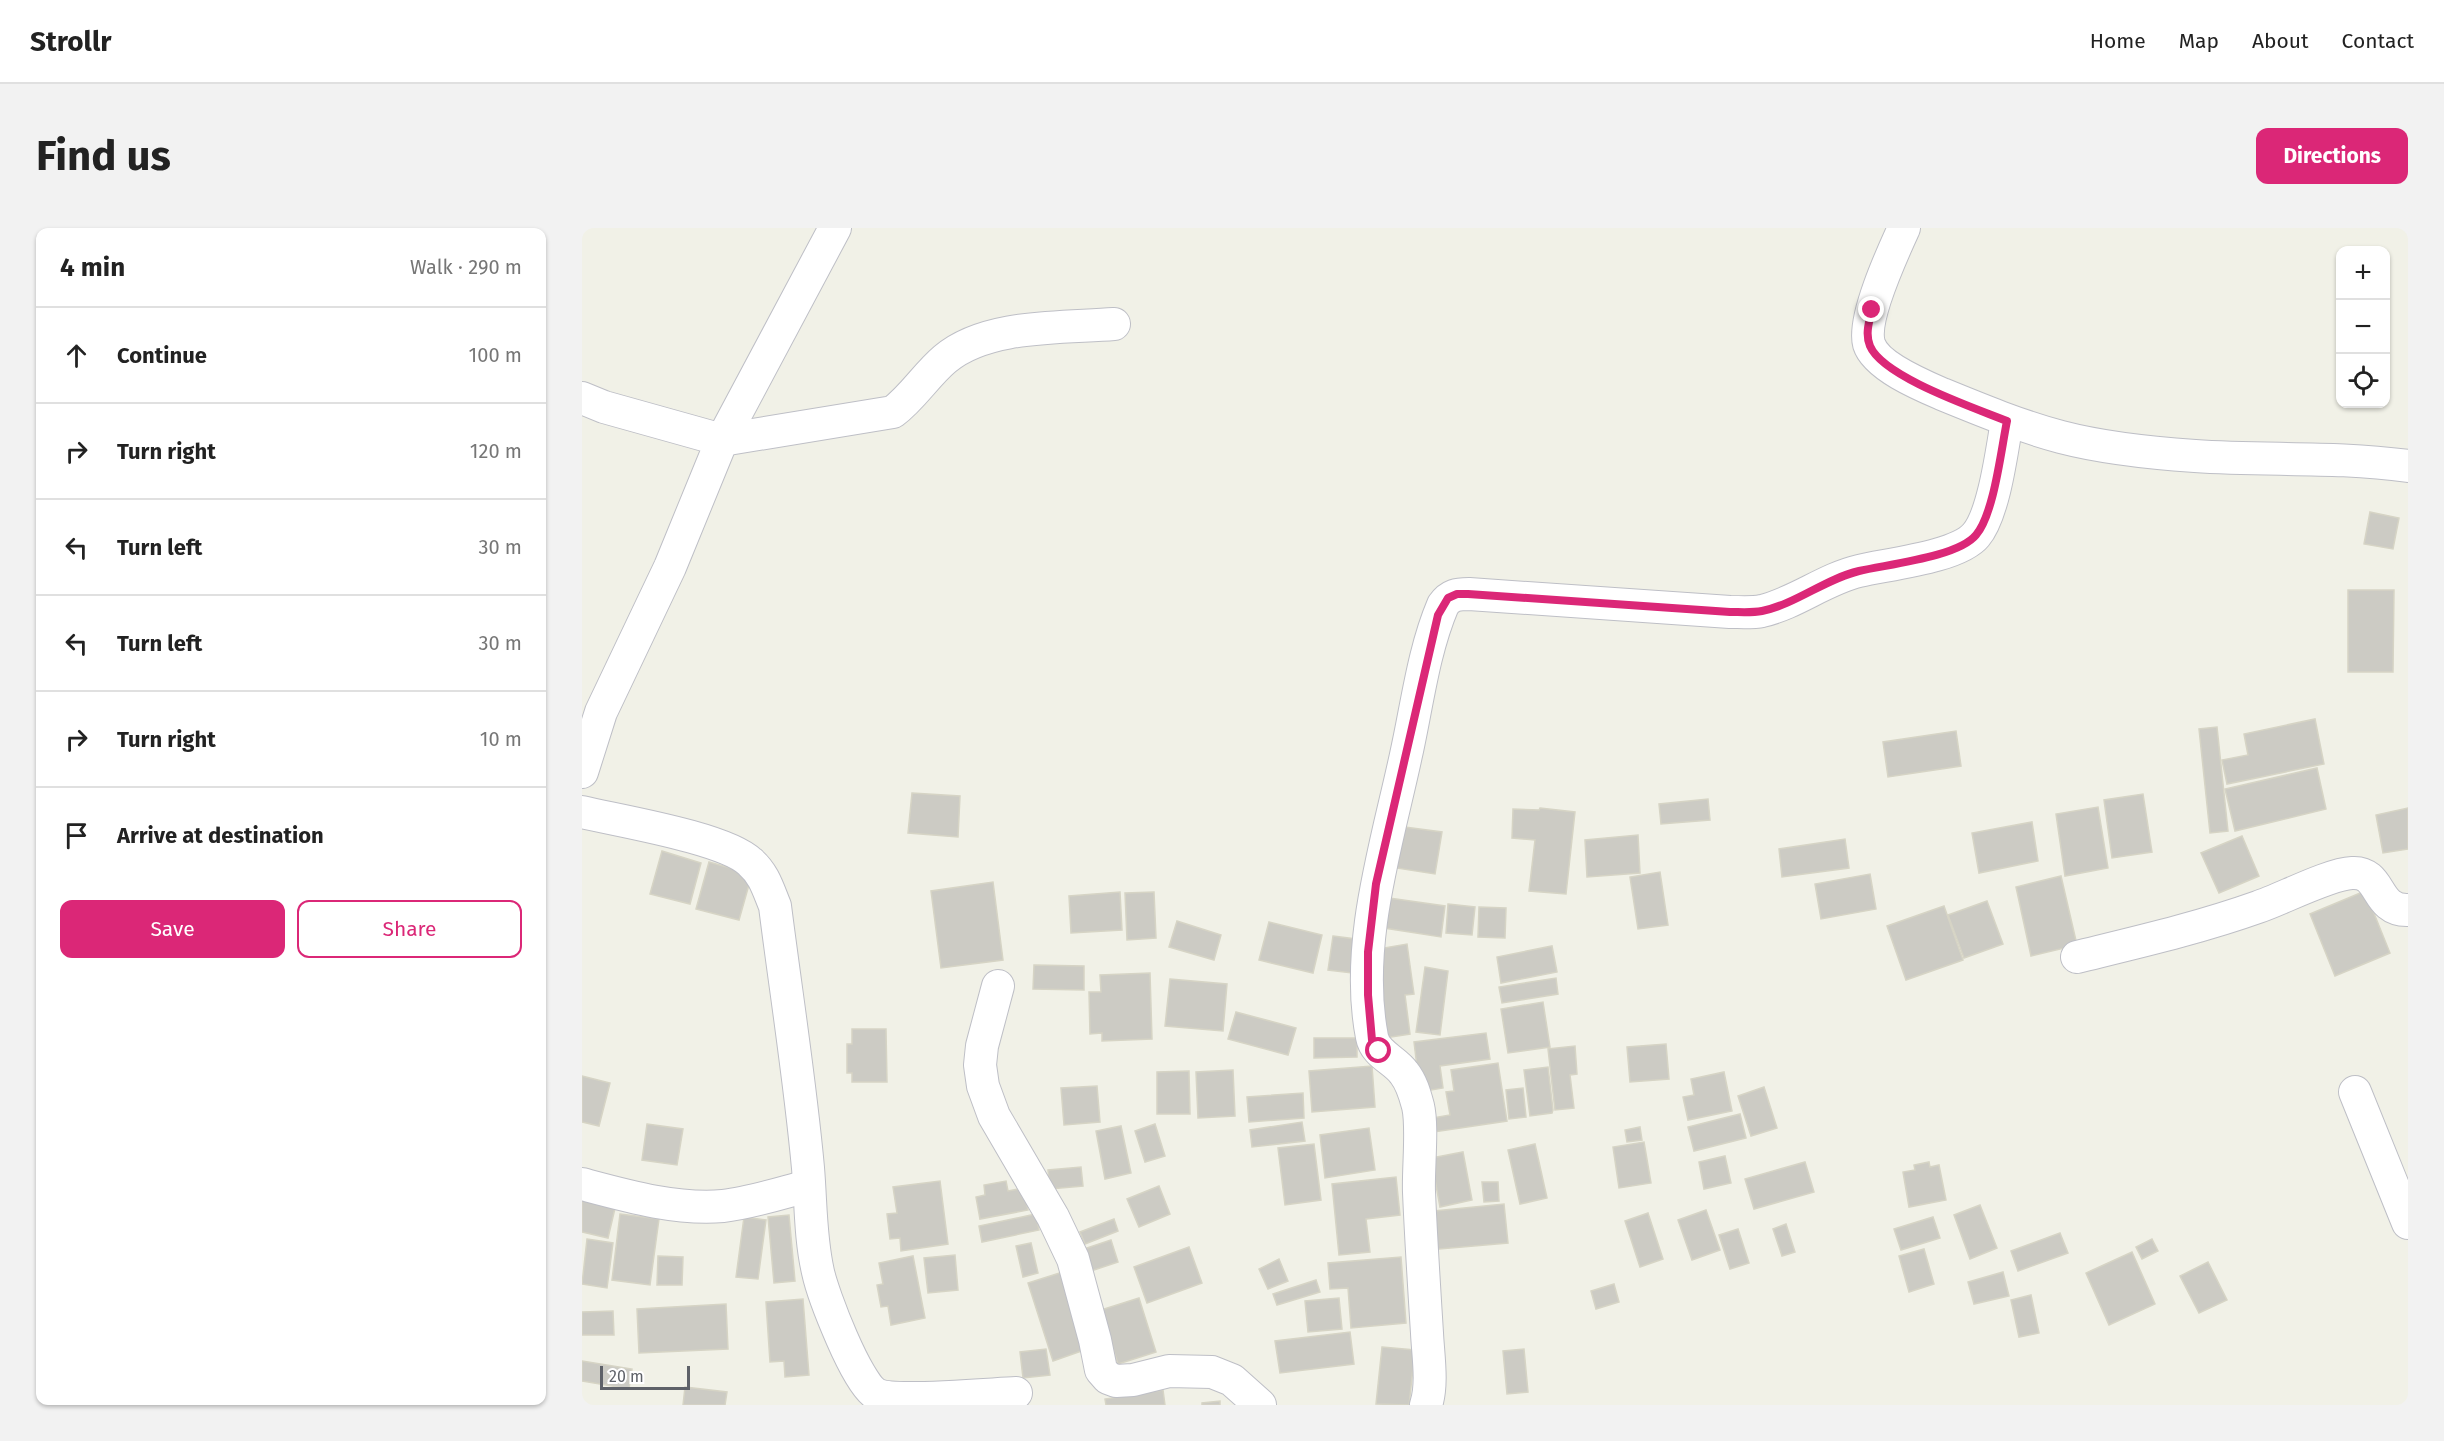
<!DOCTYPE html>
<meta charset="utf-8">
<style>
:root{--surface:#fff;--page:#f2f2f2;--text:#222;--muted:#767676;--line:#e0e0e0;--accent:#db2777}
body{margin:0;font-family:"Fira Sans",sans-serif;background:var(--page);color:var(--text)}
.controls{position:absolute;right:18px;top:18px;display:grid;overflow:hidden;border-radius:12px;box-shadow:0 2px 4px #0004}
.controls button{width:54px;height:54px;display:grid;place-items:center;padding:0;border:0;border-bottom:2px solid var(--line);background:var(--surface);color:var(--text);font:30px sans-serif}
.scale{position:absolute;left:18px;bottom:15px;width:90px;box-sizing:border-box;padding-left:6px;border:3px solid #5e6168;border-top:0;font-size:16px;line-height:21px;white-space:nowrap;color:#5e6168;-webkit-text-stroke:4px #fff;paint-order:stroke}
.stop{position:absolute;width:18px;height:18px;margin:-14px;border:4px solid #db2777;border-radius:50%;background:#fff}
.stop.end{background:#db2777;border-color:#fff;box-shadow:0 2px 6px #0008}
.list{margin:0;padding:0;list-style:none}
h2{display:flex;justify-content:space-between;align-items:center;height:78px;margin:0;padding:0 24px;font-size:26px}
h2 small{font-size:20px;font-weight:400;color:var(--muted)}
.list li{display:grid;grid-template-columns:39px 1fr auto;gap:18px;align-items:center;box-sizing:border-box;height:96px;padding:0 24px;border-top:2px solid var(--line)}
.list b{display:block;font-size:22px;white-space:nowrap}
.list em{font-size:20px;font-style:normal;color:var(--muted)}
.actions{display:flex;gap:12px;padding:18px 24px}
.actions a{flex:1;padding:14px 0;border:2px solid var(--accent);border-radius:12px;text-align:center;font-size:21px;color:var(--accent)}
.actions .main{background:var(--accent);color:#fff}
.icon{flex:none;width:33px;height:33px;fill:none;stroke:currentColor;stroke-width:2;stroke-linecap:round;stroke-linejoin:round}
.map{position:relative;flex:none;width:1826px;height:1177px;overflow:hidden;border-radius:12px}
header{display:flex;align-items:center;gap:36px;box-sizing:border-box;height:84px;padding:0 30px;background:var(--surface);border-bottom:2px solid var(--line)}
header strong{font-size:28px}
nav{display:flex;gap:33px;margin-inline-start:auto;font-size:21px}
.intro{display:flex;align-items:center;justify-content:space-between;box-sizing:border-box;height:144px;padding:0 36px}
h1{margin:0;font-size:42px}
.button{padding:15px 27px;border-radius:12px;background:var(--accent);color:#fff;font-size:21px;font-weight:700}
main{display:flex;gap:36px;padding:0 36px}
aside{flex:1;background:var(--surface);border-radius:12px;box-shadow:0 2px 4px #0004}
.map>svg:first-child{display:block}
.building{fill:#cccbc4;stroke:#d6d4c5;stroke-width:1.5}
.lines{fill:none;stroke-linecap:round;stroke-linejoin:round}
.minor-casing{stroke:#bebfc6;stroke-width:34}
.minor{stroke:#fff;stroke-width:32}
.route{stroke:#db2777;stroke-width:8}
</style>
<header>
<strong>Strollr</strong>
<nav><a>Home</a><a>Map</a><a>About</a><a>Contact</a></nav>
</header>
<div class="intro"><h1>Find us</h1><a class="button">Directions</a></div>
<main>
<aside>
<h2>4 min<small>Walk · 290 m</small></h2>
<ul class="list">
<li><svg class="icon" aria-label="ahead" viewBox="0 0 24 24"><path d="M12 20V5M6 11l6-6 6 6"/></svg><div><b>Continue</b></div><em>100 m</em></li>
<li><svg class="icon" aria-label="right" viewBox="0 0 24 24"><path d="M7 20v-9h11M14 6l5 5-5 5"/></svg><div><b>Turn right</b></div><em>120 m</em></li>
<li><svg class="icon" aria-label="left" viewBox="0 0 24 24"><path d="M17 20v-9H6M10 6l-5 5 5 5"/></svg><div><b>Turn left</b></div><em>30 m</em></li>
<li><svg class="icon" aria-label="left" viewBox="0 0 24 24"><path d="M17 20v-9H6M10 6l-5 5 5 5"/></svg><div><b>Turn left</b></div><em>30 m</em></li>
<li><svg class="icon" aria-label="right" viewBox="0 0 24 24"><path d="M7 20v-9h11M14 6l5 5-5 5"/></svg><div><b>Turn right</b></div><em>10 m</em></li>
<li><svg class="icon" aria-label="arrive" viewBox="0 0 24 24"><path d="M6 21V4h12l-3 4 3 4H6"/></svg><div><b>Arrive at destination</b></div></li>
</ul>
<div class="actions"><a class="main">Save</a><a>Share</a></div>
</aside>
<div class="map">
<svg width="1826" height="1177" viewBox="0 0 1826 1177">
<rect width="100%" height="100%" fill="#f1f1e7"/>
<!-- building -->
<g class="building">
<path d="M1788,284L1817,290L1811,321L1782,316Z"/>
<path d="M1766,362H1812L1811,444H1766Z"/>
<path d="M1733,491L1742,536L1645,556L1640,532L1666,527L1662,506Z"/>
<path d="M1635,499L1646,603L1628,605L1617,501Z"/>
<path d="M1374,503L1379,538L1306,549L1301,514Z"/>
<path d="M1735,540L1744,581L1653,603L1643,561Z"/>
<path d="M330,565L378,568L376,609L326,605Z"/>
<path d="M1561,566L1570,624L1530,630L1522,572Z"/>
<path d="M1126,571L1128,592L1079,596L1077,576Z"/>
<path d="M1516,579L1526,640L1483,648L1474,586Z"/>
<path d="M958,580L993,584L984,666L947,663L953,612L930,610L931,581L957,582Z"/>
<path d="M1826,580V621L1801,625L1794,587Z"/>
<path d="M1450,594L1456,633L1397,645L1390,605Z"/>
<path d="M815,598L860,604L853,646L808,639Z"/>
<path d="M1056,607L1058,645L1005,649L1003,612Z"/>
<path d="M1660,608L1677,648L1637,665L1619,625Z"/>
<path d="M1263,611L1267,640L1200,649L1197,621Z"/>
<path d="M80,623L119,635L108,676L68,666Z"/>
<path d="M127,634L170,646L157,692L114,681Z"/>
<path d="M1078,644L1086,697L1056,701L1048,649Z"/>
<path d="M1288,646L1294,681L1239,691L1233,656Z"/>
<path d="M1479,648L1495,717L1449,728L1434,659Z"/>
<path d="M411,654L421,732L359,740L349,663Z"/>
<path d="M1783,663L1808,725L1753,748L1728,686Z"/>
<path d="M538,664L540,702L489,705L487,668Z"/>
<path d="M572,664L574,710L545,712L543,665Z"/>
<path d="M800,669L863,678L859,709L796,699Z"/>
<path d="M1405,673L1421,716L1382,730L1366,687Z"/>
<path d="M866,676L893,679L890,707L864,705Z"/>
<path d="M1362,678L1381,732L1324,752L1305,698Z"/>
<path d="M897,679L924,680L923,710L896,709Z"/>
<path d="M595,693L639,707L632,732L587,719Z"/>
<path d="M687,694L740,707L731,745L677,732Z"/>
<path d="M751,708L774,711L770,745L746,742Z"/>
<path d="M825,716L832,766L823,767L828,806L803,810L790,722Z"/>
<path d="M970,718L975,744L919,755L915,729Z"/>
<path d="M452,737L502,738V762L451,761Z"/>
<path d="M843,739L866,743L858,807L834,804Z"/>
<path d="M568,745L570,811L520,813V805L508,806L507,764H519L518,747Z"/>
<path d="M974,750L976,766L920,775L917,759Z"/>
<path d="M588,751L645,756L641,803L583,798Z"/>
<path d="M961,774L968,819L926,825L919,781Z"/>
<path d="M654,784L714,800L706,827L646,811Z"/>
<path d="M270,801H304L305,854H270V845H265V816H270Z"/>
<path d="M904,805L908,831L858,838L861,860L838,864L832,814Z"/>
<path d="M732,810H775V829L732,830Z"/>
<path d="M1084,816L1087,851L1048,854L1045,819Z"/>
<path d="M993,818L995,846L988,847L992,880L973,882L966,821Z"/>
<path d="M916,835L925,893L852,904L850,890L868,887L864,864L872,863L869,842Z"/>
<path d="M790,838L793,879L730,884L727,843Z"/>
<path d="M966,839L971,882L970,885L948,888L942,842Z"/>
<path d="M651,842L653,888L616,890L614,844Z"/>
<path d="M607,843L608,886H575V844Z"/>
<path d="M1142,844L1150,883L1106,892L1101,869L1112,867L1109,851Z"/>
<path d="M0,848L28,855L17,898L0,894Z"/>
<path d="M515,858L518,894L482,897L479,860Z"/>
<path d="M1182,859L1195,900L1169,908L1156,868Z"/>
<path d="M941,860L944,889L927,891L924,862Z"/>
<path d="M721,865L722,890L667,894L665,869Z"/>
<path d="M1158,886L1164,910L1112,923L1106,899Z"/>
<path d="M720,894L723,913L670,919L668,902Z"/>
<path d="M65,896L101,901L95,937L60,932Z"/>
<path d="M573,896L583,928L563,934L553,903Z"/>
<path d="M539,898L549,945L523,951L514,903Z"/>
<path d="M1058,899L1060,912L1045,914L1043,902Z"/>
<path d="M787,900L793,942L743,950L738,907Z"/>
<path d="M1062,914L1069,955L1037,960L1031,919Z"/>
<path d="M732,916L739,972L703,977L696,920Z"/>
<path d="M953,916L965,970L938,976L926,922Z"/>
<path d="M881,924L890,972L858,979L849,930Z"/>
<path d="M1143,928L1149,955L1122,961L1117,934Z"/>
<path d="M1223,934L1232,964L1172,981L1163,951Z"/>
<path d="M1347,934L1348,939L1357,937L1364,972L1327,979L1321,944L1333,942L1332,937Z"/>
<path d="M499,939L501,958L468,961L466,942Z"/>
<path d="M814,949L818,987L784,991L788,1024L757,1027L750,956Z"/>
<path d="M358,953L366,1016L319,1023L318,1010L308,1011L305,986L315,985L311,959Z"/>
<path d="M424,953L426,963L442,960L446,982L398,991L394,969L403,967L402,957Z"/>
<path d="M900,954H916L917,973L902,974Z"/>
<path d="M577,958L588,986L557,999L545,971Z"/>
<path d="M0,968L34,976L26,1010L0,1004Z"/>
<path d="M922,976L926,1015L846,1022L842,984Z"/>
<path d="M1398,977L1415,1020L1388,1031L1372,987Z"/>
<path d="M1124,982L1138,1022L1110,1032L1096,992Z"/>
<path d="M1066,985L1081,1031L1058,1039L1043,993Z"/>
<path d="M38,986L77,991L68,1057L30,1052Z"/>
<path d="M454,986L457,1002L400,1014L397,998Z"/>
<path d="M207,987L213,1053L192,1055L186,989Z"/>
<path d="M162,989L184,992L176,1051L154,1049Z"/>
<path d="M1351,989L1358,1010L1319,1022L1312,1001Z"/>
<path d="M532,991L536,1003L503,1016L498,1004Z"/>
<path d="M1204,996L1213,1024L1200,1028L1191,1001Z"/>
<path d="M1156,1001L1167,1035L1148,1041L1137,1007Z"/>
<path d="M1478,1005L1486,1025L1436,1043L1429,1023Z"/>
<path d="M5,1011L31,1015L25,1060L0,1056Z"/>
<path d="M1570,1011L1576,1023L1560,1031L1554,1019Z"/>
<path d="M529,1012L536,1034L500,1046L493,1024Z"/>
<path d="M449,1015L456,1045L441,1049L434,1018Z"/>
<path d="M607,1019L620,1055L565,1075L552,1039Z"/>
<path d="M1342,1021L1352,1056L1327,1064L1317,1028Z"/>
<path d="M1550,1024L1573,1076L1527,1097L1504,1045Z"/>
<path d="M373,1027L376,1062L346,1065L342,1030Z"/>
<path d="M76,1028L101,1029L100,1057H75Z"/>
<path d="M331,1028L343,1090L309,1097L306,1078L299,1079L295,1057L301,1056L297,1035Z"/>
<path d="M819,1029L824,1095L769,1100L766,1060L748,1061L746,1035Z"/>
<path d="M697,1031L706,1053L686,1061L677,1041Z"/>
<path d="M1626,1034L1645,1072L1617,1085L1598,1048Z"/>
<path d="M484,1043L508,1120L471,1133L446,1055Z"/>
<path d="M1421,1044L1427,1068L1392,1076L1386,1054Z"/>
<path d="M734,1052L738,1064L695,1077L691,1066Z"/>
<path d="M1032,1056L1037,1074L1014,1081L1009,1063Z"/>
<path d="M1449,1067L1457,1105L1437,1109L1429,1072Z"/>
<path d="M557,1070L574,1124L536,1136L519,1082Z"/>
<path d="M757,1070L760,1101L726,1104L723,1073Z"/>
<path d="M221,1071L227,1147L203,1149L202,1133L188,1134L184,1074Z"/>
<path d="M144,1076L146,1121L57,1125L55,1081Z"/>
<path d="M31,1083L32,1107H0V1084Z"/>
<path d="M768,1104L772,1136L698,1145L693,1113Z"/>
<path d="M800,1119L833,1122L827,1177L794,1176Z"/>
<path d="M464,1121L468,1147L441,1150L438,1124Z"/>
<path d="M942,1121L946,1164L925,1166L921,1123Z"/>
<path d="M0,1133L50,1141L47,1161L0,1153Z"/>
<path d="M103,1159L145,1164L143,1177H101Z"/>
<path d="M581,1162L583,1177H524L523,1171Z"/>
<path d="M638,1173V1177H620V1175Z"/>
</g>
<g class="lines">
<!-- minor casing -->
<g class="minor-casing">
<g id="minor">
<path d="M1322,0C1311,24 1280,91 1287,116C1294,138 1339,157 1360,166C1399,182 1438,198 1479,209C1521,220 1569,225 1613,228C1684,233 1755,228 1826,238"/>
<path d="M0,170L22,179L140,212L311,184C331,169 344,147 363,131C404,96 480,100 532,96"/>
<path d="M0,544L19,484L88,339L140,212L253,0"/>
<path d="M0,584C38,593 143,610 168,634C182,646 186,661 193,678C204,765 218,852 226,940C229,975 228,1009 236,1044C241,1067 275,1156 294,1166C311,1175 409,1166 434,1165"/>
<path d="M1495,729C1556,714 1617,700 1676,679C1700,671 1747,646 1770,645C1801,643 1792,683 1826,682"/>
<path d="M416,758L400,818L398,837L401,858L412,888L471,989L491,1031L513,1112L519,1142L526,1150L534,1153L551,1152L587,1143L630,1144L650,1152L678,1177"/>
<path d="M1773,864L1826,995"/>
<path d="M0,956C45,968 94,982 141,978C169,975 199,965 226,958"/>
<path d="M844,1177C851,1156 846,1127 845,1105C842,1058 839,1011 837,964C836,941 841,899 836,878C833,867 830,855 822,845C813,832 793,826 790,809C772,717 805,616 824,527C835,478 841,424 861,377C868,367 875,366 887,366L1148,384C1158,384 1170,385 1180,383C1214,375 1243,351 1277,343C1307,336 1376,329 1394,307C1412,286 1420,222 1425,193"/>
</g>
</g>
<!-- minor -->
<use href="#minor" class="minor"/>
</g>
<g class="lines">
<!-- route -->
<path class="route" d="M797,823L790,812L786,767V724L794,656L856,387L866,370L875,366H886L1148,384C1158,384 1170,385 1180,383C1214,376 1243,351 1277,343C1307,336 1376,329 1394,307C1412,286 1419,222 1425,193C1393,180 1301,149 1288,118C1283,106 1287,94 1290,82"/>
</g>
</svg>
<div class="controls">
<button>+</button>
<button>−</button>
<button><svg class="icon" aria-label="locate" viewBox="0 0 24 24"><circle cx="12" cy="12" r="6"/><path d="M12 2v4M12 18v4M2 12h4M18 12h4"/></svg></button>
</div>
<div class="scale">20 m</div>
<div class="stop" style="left:797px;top:823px"></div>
<div class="stop end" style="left:1290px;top:82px"></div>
</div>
</main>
